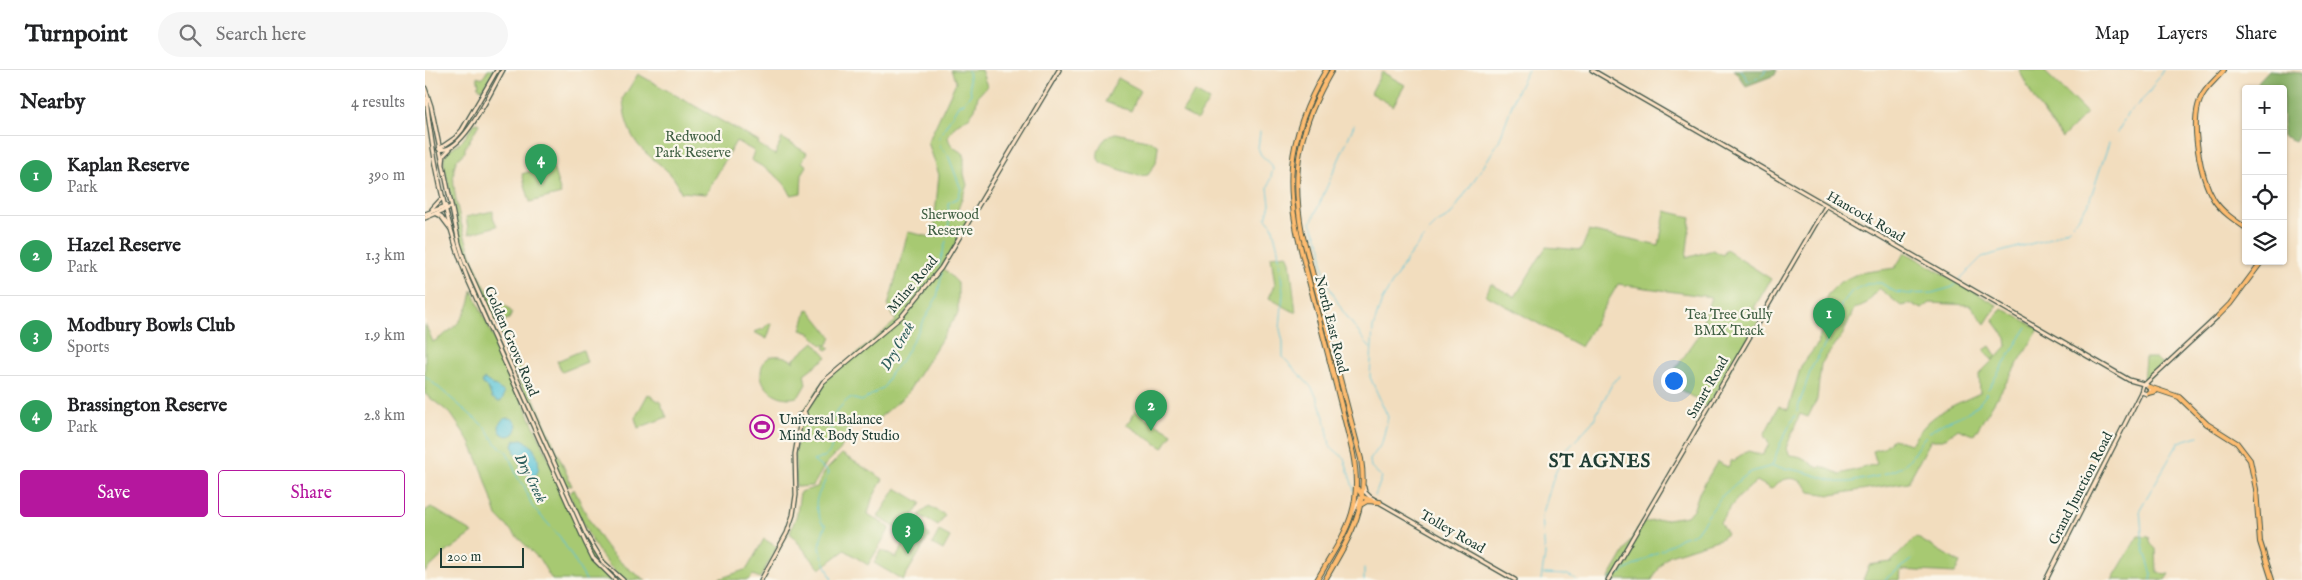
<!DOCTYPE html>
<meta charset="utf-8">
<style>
:root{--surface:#fff;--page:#f6f6f6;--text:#202124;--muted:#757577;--line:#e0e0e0;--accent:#b5179e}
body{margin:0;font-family:"IM FELL English",serif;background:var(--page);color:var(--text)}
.controls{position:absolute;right:15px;top:15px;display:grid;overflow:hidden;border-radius:5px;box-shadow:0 1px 4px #0004}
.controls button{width:45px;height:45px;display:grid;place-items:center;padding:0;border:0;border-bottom:1px solid var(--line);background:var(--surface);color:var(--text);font:25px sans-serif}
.scale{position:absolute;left:15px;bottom:12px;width:84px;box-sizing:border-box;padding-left:5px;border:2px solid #1f3d34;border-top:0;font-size:14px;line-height:18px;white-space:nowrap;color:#1f3d34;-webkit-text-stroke:4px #fbf7ec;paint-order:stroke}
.you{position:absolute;left:1248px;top:310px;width:18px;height:18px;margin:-12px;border:4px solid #fff;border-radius:50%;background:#1a73e8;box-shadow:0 0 0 8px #1a73e833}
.badge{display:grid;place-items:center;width:32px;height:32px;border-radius:50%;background:var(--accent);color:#fff;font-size:16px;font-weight:700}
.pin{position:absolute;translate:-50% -41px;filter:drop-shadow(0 1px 2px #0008)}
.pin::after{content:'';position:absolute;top:26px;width:18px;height:15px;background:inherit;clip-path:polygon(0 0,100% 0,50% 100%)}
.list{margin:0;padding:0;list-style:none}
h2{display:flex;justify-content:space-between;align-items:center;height:65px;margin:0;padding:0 20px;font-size:21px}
h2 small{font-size:16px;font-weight:400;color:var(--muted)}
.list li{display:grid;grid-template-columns:32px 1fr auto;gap:15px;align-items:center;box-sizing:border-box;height:80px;padding:0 20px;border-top:1px solid var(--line)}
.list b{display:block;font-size:19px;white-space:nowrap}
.list p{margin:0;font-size:16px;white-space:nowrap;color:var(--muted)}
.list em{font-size:16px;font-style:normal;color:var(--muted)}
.actions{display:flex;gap:10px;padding:15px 20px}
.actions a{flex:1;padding:11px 0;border:1px solid var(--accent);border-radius:5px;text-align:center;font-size:18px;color:var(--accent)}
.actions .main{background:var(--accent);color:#fff}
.icon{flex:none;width:28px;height:28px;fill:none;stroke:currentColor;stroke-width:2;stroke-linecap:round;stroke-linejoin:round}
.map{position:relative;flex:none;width:1877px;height:510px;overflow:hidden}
header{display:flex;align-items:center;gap:30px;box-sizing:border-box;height:70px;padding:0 25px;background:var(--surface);border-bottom:1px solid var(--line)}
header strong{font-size:24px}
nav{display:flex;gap:28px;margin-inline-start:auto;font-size:18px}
.search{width:350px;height:45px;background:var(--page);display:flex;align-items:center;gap:12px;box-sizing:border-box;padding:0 18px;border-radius:28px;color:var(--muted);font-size:19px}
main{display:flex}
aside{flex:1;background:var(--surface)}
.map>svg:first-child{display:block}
.green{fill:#a7c972;stroke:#638353}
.forest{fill:#85ad64;stroke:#52754c}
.water{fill:#5bc4d7;stroke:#3d8086}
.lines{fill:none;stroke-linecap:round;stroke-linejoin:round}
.stream{stroke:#5bc4d7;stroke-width:1}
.secondary-casing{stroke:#3f5549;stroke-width:5.5}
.primary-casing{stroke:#3f5549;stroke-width:6}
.secondary{stroke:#ffe4c6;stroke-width:3}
.primary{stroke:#febc70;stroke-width:4}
.labels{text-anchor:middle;stroke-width:4.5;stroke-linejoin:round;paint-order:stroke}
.park-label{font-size:14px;fill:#416044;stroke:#fbf7ec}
.street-label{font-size:14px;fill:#1f3d34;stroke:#fbf7ec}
.poi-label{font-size:14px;fill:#1f3d34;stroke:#fbf7ec;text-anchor:start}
.water-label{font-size:15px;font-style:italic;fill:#2e5f5d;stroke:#fbf7ec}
.district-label{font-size:19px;font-weight:bold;letter-spacing:1px;fill:#1f3d34;stroke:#fbf7ec}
</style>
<header>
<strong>Turnpoint</strong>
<div class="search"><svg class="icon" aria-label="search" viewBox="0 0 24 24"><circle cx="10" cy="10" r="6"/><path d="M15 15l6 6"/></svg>Search here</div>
<nav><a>Map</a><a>Layers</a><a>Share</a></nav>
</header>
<main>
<aside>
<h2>Nearby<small>4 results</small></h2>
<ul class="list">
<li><span class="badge" style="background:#2e9e5b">1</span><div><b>Kaplan Reserve</b><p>Park</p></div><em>390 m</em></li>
<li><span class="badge" style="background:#2e9e5b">2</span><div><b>Hazel Reserve</b><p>Park</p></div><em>1.3 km</em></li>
<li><span class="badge" style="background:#2e9e5b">3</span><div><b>Modbury Bowls Club</b><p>Sports</p></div><em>1.9 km</em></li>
<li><span class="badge" style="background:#2e9e5b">4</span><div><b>Brassington Reserve</b><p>Park</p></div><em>2.8 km</em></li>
</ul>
<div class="actions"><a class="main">Save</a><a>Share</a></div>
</aside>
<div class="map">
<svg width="1877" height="510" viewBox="0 0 1877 510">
<rect width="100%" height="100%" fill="#fbf7ec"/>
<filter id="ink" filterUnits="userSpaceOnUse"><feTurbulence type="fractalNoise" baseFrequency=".02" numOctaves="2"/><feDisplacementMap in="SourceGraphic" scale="10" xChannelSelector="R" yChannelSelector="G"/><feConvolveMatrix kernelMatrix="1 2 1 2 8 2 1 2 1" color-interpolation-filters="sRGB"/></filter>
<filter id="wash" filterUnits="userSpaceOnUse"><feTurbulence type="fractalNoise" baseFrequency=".0096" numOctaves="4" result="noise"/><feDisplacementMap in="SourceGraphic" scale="20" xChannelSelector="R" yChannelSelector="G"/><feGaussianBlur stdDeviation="1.12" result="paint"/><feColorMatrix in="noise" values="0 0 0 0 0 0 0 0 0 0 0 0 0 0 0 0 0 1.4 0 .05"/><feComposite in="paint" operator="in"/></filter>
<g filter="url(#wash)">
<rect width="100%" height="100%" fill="#f2ddbe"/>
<!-- green -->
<g class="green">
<path d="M63,0H69L59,18L56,19L52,16L54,15L52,6L57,9Z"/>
<path d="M526,0H556L562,16L553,26L550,39L544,47L531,55L523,66C524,76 531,79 539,84V104L542,115L533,139L548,146L517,197L533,213V243L481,325L447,354L432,348L430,349L415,380L400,395L388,416L371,417L370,384L376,349H380L378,343L398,312L471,251L463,236L483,162L506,167L509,156L514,105L503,72L531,12Z"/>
<path d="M1594,0H1618L1662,43L1637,68L1610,31Z"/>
<path d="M957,2L980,15L968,36L946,23Z"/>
<path d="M213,4L334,72L333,74L350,85L357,68L382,83L377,92L382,96L377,104L376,123L366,125C358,107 343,100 326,90L329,81L311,71L281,124L256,122C249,100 228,92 214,76C203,62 199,46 198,28Z"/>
<path d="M693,8L715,20L706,41L680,32Z"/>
<path d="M770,22L784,30L772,50L757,42Z"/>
<path d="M52,53L54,54L40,78V82C36,86 32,88 30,94C22,120 48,200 64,223C71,231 81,233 87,243L84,249L70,254L67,252L36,173L19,95V88L23,81L38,70L49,54Z"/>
<path d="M691,63L726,71L733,76L731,93L723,105L714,106L676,93L673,89C671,78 680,65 691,63Z"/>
<path d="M127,94L136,124L105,132L97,104Z"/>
<path d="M68,141V147L72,156L44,164L41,147Z"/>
<path d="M1240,141L1266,147L1261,188L1288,180L1298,185L1301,180L1346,209L1329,238L1338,244L1283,337L1242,311L1272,268L1286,227L1193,214L1156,277L1061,225L1066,214L1090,227L1121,177L1156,180L1164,161L1234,176Z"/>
<path d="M1480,182L1572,235L1560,254L1545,235L1505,233L1497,239L1486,234L1476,236L1454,218L1442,233L1429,239L1418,264L1396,294L1392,329L1383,347L1375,344L1361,378L1365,385C1382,386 1382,393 1394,398L1396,396L1415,404L1452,394L1448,381L1458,378L1468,369L1486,374C1505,343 1523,338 1555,323L1554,304L1571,287L1567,290L1559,280L1565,276L1572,287L1582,276L1581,268L1568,250L1577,238L1614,259L1549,365L1533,359L1518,370H1506L1483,412L1406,425L1385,422C1375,404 1359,405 1346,419L1332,411C1314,426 1307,433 1295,453L1302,464L1295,469L1245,485L1239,490L1227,510H1183L1216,453L1262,446L1269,438L1274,423L1292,392L1303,397L1307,390L1309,392L1313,387L1323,381L1338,385L1344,374L1339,365L1354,336L1363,340L1376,296L1392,275L1399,252L1402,225L1415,212L1434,203L1470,198Z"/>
<path d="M862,184L865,191L871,243L844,228L850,215L846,186Z"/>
<path d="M47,220L169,488L190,510H127L115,490L72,446L58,402L45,372L26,344L0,324V254L8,272C30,259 44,246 47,220Z"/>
<path d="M384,239L407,268L402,275L405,278L402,280L399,278L401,275H397L385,263L376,260L382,240Z"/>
<path d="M344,253L347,254L342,269L329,262L338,259Z"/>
<path d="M77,256L147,416L140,415L72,261Z"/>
<path d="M389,272L402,287L379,304L381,314L374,326C359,333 335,321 336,302C337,283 356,282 369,292L368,290Z"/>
<path d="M158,280L162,292L137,302L132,291Z"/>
<path d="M1720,288H1731L1737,294L1736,297L1718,312Z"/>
<path d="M223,324L235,332L242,347L213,358L210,348Z"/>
<path d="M710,341L747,363L738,378L701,354L706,350Z"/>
<path d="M417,384L458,409L447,429L443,444L465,458L443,495L420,480L395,499L365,463L372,444L375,422L392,417L400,401Z"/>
<path d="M471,418L496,433L478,462L453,447Z"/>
<path d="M149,419C167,457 182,489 221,510H200C171,488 159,455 144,424Z"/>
<path d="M504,436L520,445L513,456L494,445Z"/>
<path d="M6,437L48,463L19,484L0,502V441Z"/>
<path d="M490,456L505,465L478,510L449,493L456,480L471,488Z"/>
<path d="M514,461L525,467L518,480L507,474Z"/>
<path d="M1713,466L1724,467L1726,474L1731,479L1732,503L1744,504L1740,510H1687Z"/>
<path d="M1491,467L1535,493L1530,503L1476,500L1475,510H1438L1444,495L1466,492Z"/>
<path d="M339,469L352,477L335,508L328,505L323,510H291L322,499Z"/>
</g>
<!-- forest -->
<g class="forest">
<path d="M1309,0H1352L1350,5L1321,16Z"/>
<path d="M1844,0L1877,3V60L1870,71L1858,66V19H1830L1829,16Z"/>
</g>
<!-- water -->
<g class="water">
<path d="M59,309L79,322L78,329L74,332L67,328L63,318L57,313Z"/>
<circle cx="83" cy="357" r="9"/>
<path d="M97,369C110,375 118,393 111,405L107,406L96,400L95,388L90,383L88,375L90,370Z"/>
</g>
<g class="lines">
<!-- stream -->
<g class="stream">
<path d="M1316,0L1324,12"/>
<path d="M1336,6L1341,0"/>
<path d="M1325,11L1333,8"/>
<path d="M1706,41L1723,24L1738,0"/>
<path d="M1698,52L1703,43"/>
<path d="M929,55L886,153L897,178V193L902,213L917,240L945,278"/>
<path d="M835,62L833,78L836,85L846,94L848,99L843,118L845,134L841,148L847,155L853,179L858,223L855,259L858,272V287L886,317L892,327L901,353L905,376L919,388L929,420"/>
<path d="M1692,63L1697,54"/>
<path d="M1002,163L1012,153L1026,145L1063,89L1074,71L1092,21L1103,0"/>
<path d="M522,166L524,153L523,133L533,128L536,119L523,85L515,76L514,67L534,34L538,33L546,24L543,0"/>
<path d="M514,196L521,171"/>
<path d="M1534,210L1557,187L1620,170L1643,159L1651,151L1664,132L1684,73"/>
<path d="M0,306L61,358L70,373L82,382L93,408L99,415L107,436L135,467L161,510"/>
<path d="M1563,319L1602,257"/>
<path d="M1372,341L1386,299L1410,257L1416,235L1427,221L1444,213H1456L1470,222L1484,224L1507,223L1528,217L1530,214"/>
<path d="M1347,396L1376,401L1412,412H1425L1454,406"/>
<path d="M1458,404C1492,395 1484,381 1505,362C1525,345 1545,350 1562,323"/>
<path d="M950,426L957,407L946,397L945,390L957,373L963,347L945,307L948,258L957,230L982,189L999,167"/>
<path d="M1236,481L1256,468L1271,463L1296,427L1316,409L1326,402L1347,396L1355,374L1370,345"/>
<path d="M1119,504L1143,505L1152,510"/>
<path d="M1185,509L1233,482"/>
<path d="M407,510C398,485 389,481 401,455L397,453C384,426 396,427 403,402L388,391C414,384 405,374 406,354C407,345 418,333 425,328L437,331L459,317L465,304L477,290L512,227L517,203"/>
<path d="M939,510V498"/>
<path d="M1116,510L1120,485L1117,446L1129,406L1140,382L1168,351L1187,314L1194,306"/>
<path d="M1459,510L1486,490"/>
<path d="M1726,510L1727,504L1718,476L1715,439L1754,372L1773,366"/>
</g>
</g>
</g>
<g filter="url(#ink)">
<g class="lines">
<!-- secondary casing -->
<g class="secondary-casing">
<g id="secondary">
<path d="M1167,0L1704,310L1722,315L1725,320L1722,324L1716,322L1718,315"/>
<path d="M0,18L6,36L34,173L40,192L161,464L178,492L198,510"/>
<path d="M1,28C8,90 20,152 43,210L160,472L168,488L190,510"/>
<path d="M14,79C37,86 68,17 78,0"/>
<path d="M14,79L30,68L37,60L72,0"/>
<path d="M18,93L19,85L25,79"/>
<path d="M7,139L18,127"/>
<path d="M0,144L21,136"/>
<path d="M12,144L16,146L25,158"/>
<path d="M0,148L26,137"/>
<path d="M1720,314L1793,246"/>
<path d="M378,343L398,312L477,246L516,198L634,0"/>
<path d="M939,417L940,422L945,427L1090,510"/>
<path d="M928,443L935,428"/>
<path d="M336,510L362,463L368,445L371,425L370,384L376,349L374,345L380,343L381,348L376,349"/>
<path d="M1183,510L1401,136"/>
<path d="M1621,510L1716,322"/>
</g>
</g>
<!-- primary casing -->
<g class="primary-casing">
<g id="primary">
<path d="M1799,0C1791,10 1779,18 1775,30C1765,55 1775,107 1789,130C1797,142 1809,150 1821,158"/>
<path d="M1793,246L1805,234L1837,191"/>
<path d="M1724,317L1754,327L1782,354L1812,373L1825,390L1831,419L1835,472L1847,510"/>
<path d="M1723,323L1731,321"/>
<path d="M933,419L938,427L950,432"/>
<path d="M937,434L942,431L955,432"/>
<path d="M892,510C919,463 939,442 928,384C916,332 902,281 889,230C878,186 863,142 867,96C870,62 884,29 901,0"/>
<path d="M900,510C924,468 944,439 936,389L877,163C865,100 875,55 907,0"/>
</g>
</g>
<!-- secondary -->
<use href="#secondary" class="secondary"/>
<!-- primary -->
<use href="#primary" class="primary"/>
</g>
</g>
<!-- icons -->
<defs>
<g id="stadium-ring" transform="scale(1.25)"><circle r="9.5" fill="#fbf7ec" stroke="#b5179e" stroke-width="1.5"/><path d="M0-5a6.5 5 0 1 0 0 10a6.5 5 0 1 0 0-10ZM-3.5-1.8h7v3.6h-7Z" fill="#b5179e"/></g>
</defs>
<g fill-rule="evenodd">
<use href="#stadium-ring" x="337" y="357"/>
</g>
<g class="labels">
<!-- park labels -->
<g class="park-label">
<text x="268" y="71">Redwood<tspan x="268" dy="16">Park Reserve</tspan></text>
<text x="525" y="149">Sherwood<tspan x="525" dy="16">Reserve</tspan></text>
<text x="1304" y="249">Tea Tree Gully<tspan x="1304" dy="16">BMX Track</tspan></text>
</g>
<!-- street labels -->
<g class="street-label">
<text transform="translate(1441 146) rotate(30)" y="5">Hancock Road</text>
<text transform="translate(487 214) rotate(-50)" y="5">Milne Road</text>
<text transform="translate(907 254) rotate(76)" y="5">North East Road</text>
<text transform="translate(87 271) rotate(67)" y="5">Golden Grove Road</text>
<text transform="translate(1282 317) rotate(-60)" y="5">Smart Road</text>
<text transform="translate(1655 418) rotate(-63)" y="5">Grand Junction Road</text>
<text transform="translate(1028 461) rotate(30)" y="5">Tolley Road</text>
</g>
<!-- poi labels -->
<g class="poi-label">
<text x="354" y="354">Universal Balance<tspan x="354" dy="16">Mind &amp; Body Studio</tspan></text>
</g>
<!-- water labels -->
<g class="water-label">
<text transform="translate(472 276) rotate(-60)" y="5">Dry Creek</text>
<text transform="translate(106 408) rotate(63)" y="5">Dry Creek</text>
</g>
<!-- district labels -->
<g class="district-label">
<text x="1175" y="397">ST AGNES</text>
</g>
</g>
</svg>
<div class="controls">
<button>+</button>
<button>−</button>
<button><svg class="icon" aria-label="locate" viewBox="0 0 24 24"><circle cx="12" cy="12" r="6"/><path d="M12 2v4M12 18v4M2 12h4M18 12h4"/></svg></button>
<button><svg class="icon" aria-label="layers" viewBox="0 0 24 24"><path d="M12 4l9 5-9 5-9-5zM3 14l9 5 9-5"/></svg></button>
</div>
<div class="scale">200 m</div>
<div class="you"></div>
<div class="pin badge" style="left:1404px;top:269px;background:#2e9e5b">1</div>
<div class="pin badge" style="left:726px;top:361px;background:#2e9e5b">2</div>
<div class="pin badge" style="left:483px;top:484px;background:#2e9e5b">3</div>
<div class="pin badge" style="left:116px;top:115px;background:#2e9e5b">4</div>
</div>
</main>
